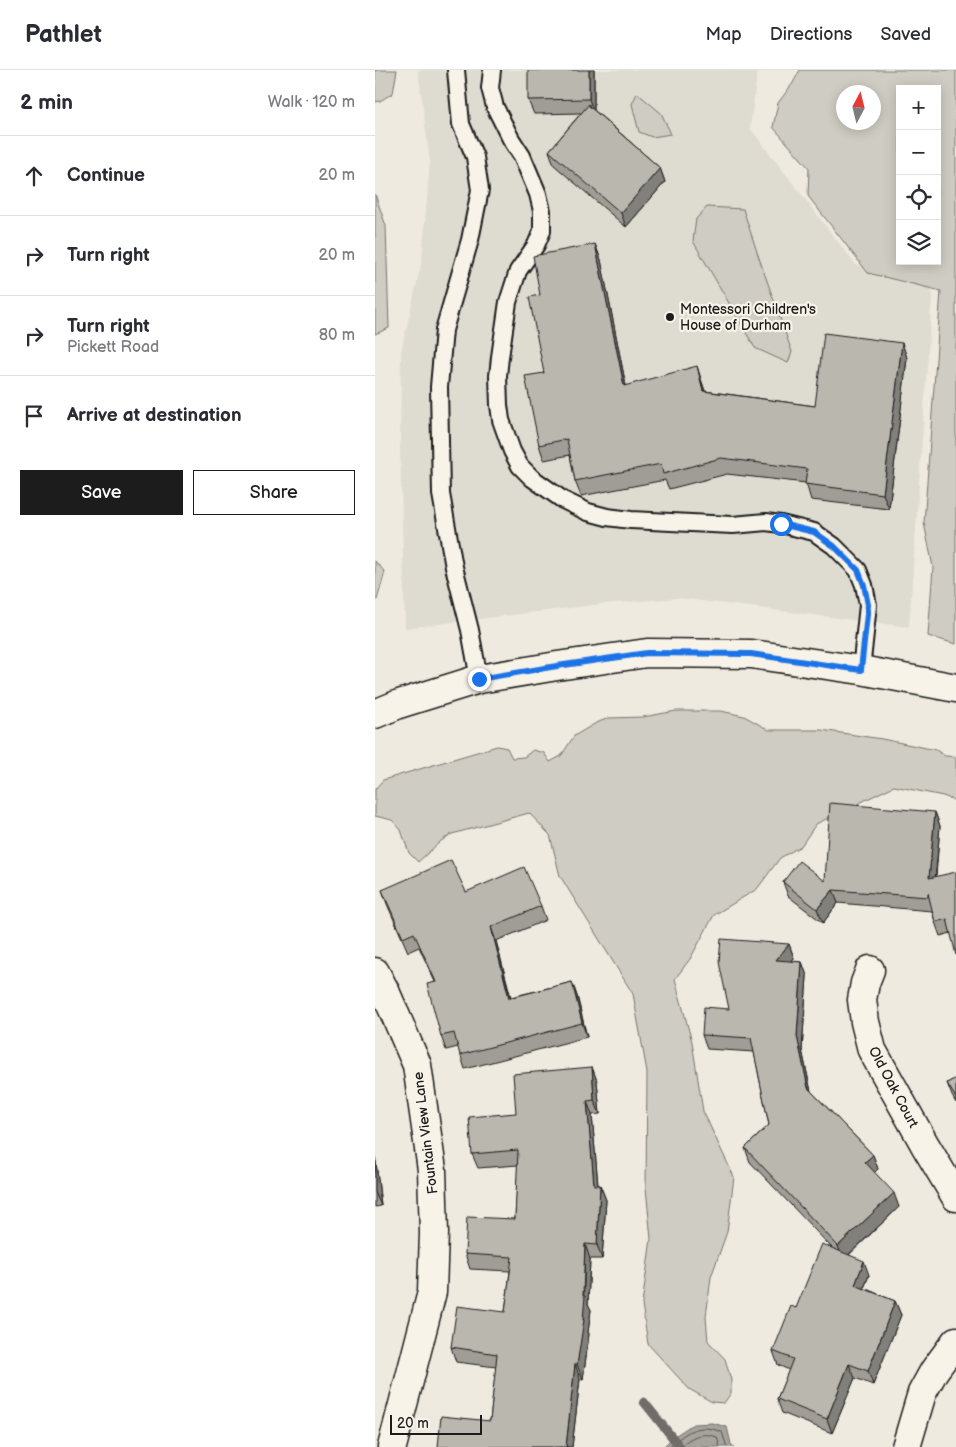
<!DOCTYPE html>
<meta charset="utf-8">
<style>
:root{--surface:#fff;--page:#f7f7f7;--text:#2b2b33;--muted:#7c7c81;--line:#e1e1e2;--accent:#1c1c1c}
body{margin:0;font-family:"Balsamiq Sans",sans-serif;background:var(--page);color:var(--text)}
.controls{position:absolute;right:15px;top:15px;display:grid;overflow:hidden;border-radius:0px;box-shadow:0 2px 12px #0003}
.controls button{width:45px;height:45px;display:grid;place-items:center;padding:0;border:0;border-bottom:1px solid var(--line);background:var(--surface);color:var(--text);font:25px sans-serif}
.compass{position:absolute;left:461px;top:15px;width:45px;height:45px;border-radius:50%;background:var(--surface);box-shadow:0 2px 12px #0003;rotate:7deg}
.scale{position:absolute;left:15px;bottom:12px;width:92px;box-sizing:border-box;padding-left:5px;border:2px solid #1c1c1c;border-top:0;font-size:14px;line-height:18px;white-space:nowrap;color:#1c1c1c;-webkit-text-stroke:4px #f7f3e8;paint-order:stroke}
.stop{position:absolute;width:15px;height:15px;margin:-11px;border:4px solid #1a73e8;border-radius:50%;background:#fff}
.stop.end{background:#1a73e8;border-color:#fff;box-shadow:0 1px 5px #0008}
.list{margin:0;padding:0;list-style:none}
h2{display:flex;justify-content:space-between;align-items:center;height:65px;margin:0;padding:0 20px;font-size:21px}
h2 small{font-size:16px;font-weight:400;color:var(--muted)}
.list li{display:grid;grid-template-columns:32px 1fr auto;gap:15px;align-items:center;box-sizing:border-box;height:80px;padding:0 20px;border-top:1px solid var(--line)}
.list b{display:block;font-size:19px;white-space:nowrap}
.list p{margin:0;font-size:16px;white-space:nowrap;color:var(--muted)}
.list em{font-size:16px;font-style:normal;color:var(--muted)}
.actions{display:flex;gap:10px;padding:15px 20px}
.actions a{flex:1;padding:11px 0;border:1px solid var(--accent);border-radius:0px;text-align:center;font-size:18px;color:var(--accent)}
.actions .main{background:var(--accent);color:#fff}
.icon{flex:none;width:28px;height:28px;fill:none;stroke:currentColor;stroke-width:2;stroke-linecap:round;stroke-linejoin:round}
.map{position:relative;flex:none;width:581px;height:1377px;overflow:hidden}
header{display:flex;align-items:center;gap:30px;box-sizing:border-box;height:70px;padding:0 25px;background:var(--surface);border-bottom:1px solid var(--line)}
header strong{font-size:24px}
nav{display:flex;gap:28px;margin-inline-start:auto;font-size:18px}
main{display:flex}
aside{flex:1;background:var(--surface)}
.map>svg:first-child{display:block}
.built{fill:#dedbd1}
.green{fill:#cfccc3;stroke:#767470;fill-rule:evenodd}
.water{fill:#a6a39d;stroke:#6f6d69}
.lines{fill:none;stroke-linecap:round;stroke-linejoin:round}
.shore{stroke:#535250;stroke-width:1}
.stream{stroke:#6f6d69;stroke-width:9}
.service-casing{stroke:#1c1c1c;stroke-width:20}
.minor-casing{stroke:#1c1c1c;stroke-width:31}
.tertiary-casing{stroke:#1c1c1c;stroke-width:31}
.service{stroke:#f7f3e8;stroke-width:16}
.minor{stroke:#f7f3e8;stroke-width:28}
.tertiary{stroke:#f7f3e8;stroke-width:28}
.wall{fill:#a09d96;stroke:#1c1c1c}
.shaded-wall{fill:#82807a;stroke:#1c1c1c}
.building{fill:#bab7af;stroke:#1c1c1c}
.route{stroke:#1a73e8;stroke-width:6}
.poi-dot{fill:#1c1c1c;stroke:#f7f3e8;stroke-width:2}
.labels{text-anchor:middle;stroke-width:4.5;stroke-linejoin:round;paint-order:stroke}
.poi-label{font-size:14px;fill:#1c1c1c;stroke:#f7f3e8;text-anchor:start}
.street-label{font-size:14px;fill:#1c1c1c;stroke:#f7f3e8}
</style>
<header>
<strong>Pathlet</strong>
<nav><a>Map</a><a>Directions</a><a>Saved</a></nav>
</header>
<main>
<aside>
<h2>2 min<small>Walk · 120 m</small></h2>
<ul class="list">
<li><svg class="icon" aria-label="ahead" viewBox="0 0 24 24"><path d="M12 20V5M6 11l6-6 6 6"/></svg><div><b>Continue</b></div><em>20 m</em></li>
<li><svg class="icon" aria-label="right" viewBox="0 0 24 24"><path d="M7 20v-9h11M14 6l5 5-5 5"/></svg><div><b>Turn right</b></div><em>20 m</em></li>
<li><svg class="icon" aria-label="right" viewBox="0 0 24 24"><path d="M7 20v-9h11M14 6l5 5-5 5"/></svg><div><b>Turn right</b><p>Pickett Road</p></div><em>80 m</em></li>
<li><svg class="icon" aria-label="arrive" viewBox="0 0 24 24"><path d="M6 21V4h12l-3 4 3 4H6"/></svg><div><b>Arrive at destination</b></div></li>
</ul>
<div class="actions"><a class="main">Save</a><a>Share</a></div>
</aside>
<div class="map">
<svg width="581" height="1377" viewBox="0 0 581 1377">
<rect width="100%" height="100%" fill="#eeeae0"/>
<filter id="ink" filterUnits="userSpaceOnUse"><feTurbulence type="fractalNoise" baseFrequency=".02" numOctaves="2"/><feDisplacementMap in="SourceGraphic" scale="10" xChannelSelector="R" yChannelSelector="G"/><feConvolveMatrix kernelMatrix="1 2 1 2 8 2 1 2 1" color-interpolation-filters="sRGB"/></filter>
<g filter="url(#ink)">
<!-- built -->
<path class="built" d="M43,0H388L382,4L375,58L481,195L558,211L534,557L303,528L227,534L30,558L25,377L26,282L47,190L55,92Z"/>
<!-- green -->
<g class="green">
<path d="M0,0H22L18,23L5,31L0,32Z"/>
<path d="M425,0H581V574L553,566L558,497L549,453L566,221L493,203L433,126L434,98L398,57L403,33L418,13ZM525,19H562V191H525ZM468,22H498V52H468Z"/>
<path d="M262,23L286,43L296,64L277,67L264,62L257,34Z"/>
<path d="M0,124L11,156L14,258L0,264Z"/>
<path d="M332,137L368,139L384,188L417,282L413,293L380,278L318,171L321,149Z"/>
<path d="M0,491L10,502L2,530L0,531Z"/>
<path d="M301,641H346L369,646L394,660H446L507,669L561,680L570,686L581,687V731L568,726L519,716L441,754L426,776L405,788L382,819L339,845L315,889L300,909L317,972L328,1041L359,1107L352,1162L336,1207L331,1247L333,1271L350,1289L356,1310V1323L349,1333L337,1332L314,1319L273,1274L267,1234L276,1169L271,1118L272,1002L258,924L185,806L175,765L154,743L77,764L66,771L43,792L34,783L26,760L17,750L0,746V719L8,710L122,676L132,678L137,688L149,687L158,680L169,683L175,692L186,686L199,666L221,653L234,648L268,647Z"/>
</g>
<!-- water -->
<path class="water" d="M337,1353L352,1357L356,1374L359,1377H288L298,1367L318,1354Z"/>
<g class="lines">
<!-- shore -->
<g class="shore">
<path d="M295,1377C312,1360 324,1353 347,1362L352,1377"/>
<path d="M304,1377C317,1367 325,1361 342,1367L345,1377"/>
</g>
<!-- stream -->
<path class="stream" d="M269,1332L305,1377"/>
<!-- service casing -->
<g class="service-casing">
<g id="service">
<path d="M81,0L86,54L100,87L105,120L95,170L69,260L64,317L66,424L79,497L95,560L104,609"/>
<path d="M117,0L115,18L120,37L136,69L147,86L163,124L167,141V161L161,175L143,201L133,232L125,287L123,306L124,335L126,350L137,381L145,396L157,408L188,430L213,442L232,447L256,450L336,454L358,455L391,452L406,454L439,462L459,476L483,500L489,515L493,535L486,600"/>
</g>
</g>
<!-- minor casing -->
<g class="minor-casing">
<g id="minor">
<path d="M495,900L490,913L487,930L490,952L497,980L550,1075L581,1127"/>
<path d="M0,902L10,921L42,995L57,1100L59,1163L57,1222L17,1377"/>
<path d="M531,1377L547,1323L559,1301L581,1271"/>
</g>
</g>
<!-- tertiary casing -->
<g class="tertiary-casing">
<path id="tertiary" d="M0,644L24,634L104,609L182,596L272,583L376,584L486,600L581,618"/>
</g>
<!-- service -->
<use href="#service" class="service"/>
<!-- minor -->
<use href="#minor" class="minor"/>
<!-- tertiary -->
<use href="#tertiary" class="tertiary"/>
</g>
<!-- wall -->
<g class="wall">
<path d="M219,0V40L285,98L290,112L251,157L179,95L174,81L206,43L159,44L153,30Z"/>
<path d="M220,174L226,190L251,316L327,312L330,321L440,336L527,273L532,288L514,439L436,430L431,413L352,404L294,419L290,410L206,426L200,411L195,385L169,390L164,375L169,303L165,225Z"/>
<path d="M560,742L565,756L561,806L576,863L565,866L560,852L557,841L463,833L448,853L413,826L408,812L450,811Z"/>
<path d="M7,820L91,822L166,836L171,850L121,871L136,927L197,912L202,926L212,967L90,999L83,977L71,980L66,966L60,912L44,877L33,882L12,834Z"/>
<path d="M414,874L419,888L417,891L427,892L432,906L427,980L436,1021L498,1085L503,1099L499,1102L524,1137L474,1185L494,1205L489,1218L520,1231L526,1245L498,1315L480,1308L457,1363L407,1343L402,1329L414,1300L403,1295L398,1281L421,1238L457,1178L375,1092L370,1078L394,1055L379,982L332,979L327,965L354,939Z"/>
<path d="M217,997L222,1011L225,1044L217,1045L223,1115H225L231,1130L227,1189H215L213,1234L216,1240L213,1262L214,1264L208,1309H205L197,1377H63L115,1351L121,1297L81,1292L76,1277L130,1242L135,1201L95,1199L90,1184L140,1149L143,1095L103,1098L97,1084L141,1043Z"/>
<path d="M581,1008V1033L577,1026L572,1013Z"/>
<path d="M0,1088L1,1092L6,1136L0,1137Z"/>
</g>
<!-- shaded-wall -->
<g class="shaded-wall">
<path d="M214,0H219V43L214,29Z"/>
<path d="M285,98L290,112L251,157L246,143Z"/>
<path d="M220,174L226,190L254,332L249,316Z"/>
<path d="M527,273L532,288L514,439L508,424Z"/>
<path d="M322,296L327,312L334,336L328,321Z"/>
<path d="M560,742L565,756L559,822L554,808Z"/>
<path d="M458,820L463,833L448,853L442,839Z"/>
<path d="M116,857L121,871L139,942L134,928Z"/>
<path d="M414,874L419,888L407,904L401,890Z"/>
<path d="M427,892L432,906L427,980L438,1032L433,1018L422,966Z"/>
<path d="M197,912L202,926L212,967L207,953Z"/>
<path d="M217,997L222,1011L225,1044L219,1030Z"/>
<path d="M212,1031L217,1045L224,1129L219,1115Z"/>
<path d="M498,1085L503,1099L495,1107L490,1092Z"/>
<path d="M0,1088L1,1092L6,1136L0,1122Z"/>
<path d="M225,1115L231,1130L227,1189L222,1175Z"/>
<path d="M519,1123L524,1137L468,1190L463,1176Z"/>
<path d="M210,1174L215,1189L213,1234L216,1240L213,1262L214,1264L208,1309L202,1295L208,1250Z"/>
<path d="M489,1191L494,1205L485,1229L480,1215Z"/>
<path d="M520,1231L526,1245L498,1315L493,1301Z"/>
<path d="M200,1294L205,1309L197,1377H191Z"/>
<path d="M474,1294L480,1308L457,1363L452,1349Z"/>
</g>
<!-- building -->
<g class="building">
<path d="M153,0H214V29L153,30Z"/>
<path d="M214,34V36L285,98L246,143L174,81Z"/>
<path d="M220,174L249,316L322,296L328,321L440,336L449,263L527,273L508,424L430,414L432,399L346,388L288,404L286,394L200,411L192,369L164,375L150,306L169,303L154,227L165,225L158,186Z"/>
<path d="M455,733L560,742L554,808L581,802V885L572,849L560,852L553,823V827L458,820L442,839L408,812L424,791L450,811Z"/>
<path d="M76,790L91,822L149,797L166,836L116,857L134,928L197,912L207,953L85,985L79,963L66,966L52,914L61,912L39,863L28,868L7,820Z"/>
<path d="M346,869L414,874L401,890L427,892L422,966L433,1018L498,1085L490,1092L519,1123L463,1176L370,1078L394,1055L376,968L327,965L329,937L354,939L344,892Z"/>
<path d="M217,997L219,1030L212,1031L219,1115H225L222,1175L210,1174L208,1226H210L208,1250H209L202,1295L200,1294L191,1377H63L66,1346L115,1351L122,1284L76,1277L82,1236L130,1242L137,1187L90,1184L92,1147L140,1149L143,1080L97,1084L94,1047L141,1043L138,1004Z"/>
<path d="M581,1008V1028L572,1013Z"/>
<path d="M447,1174L489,1191L480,1215L520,1231L493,1301L474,1294L452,1349L402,1329L418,1289L398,1281L416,1236L421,1238Z"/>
</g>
</g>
<g class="lines" filter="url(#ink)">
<!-- route -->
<path class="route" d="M104,609L182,596L272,583L376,584L486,600L493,535L489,515L483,500L459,476L439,462L406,454"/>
</g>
<!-- markers -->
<circle class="poi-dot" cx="295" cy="247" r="5"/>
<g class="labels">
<!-- poi labels -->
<g class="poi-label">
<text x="305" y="244">Montessori Children's<tspan x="305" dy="16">House of Durham</tspan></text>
</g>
<!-- street labels -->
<g class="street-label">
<text transform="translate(519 1017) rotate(62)" y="5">Old Oak Court</text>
<text transform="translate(50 1063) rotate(-97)" y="5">Fountain View Lane</text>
</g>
</g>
</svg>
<div class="controls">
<button>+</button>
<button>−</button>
<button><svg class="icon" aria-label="locate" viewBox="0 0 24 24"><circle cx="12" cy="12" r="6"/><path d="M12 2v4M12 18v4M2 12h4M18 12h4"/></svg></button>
<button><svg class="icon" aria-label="layers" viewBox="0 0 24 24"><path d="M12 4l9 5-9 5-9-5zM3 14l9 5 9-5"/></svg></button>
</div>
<svg class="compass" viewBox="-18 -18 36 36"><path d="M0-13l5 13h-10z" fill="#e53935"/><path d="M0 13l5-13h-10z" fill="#7c7c81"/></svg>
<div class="scale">20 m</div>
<div class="stop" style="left:406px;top:454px"></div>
<div class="stop end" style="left:104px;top:609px"></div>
</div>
</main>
